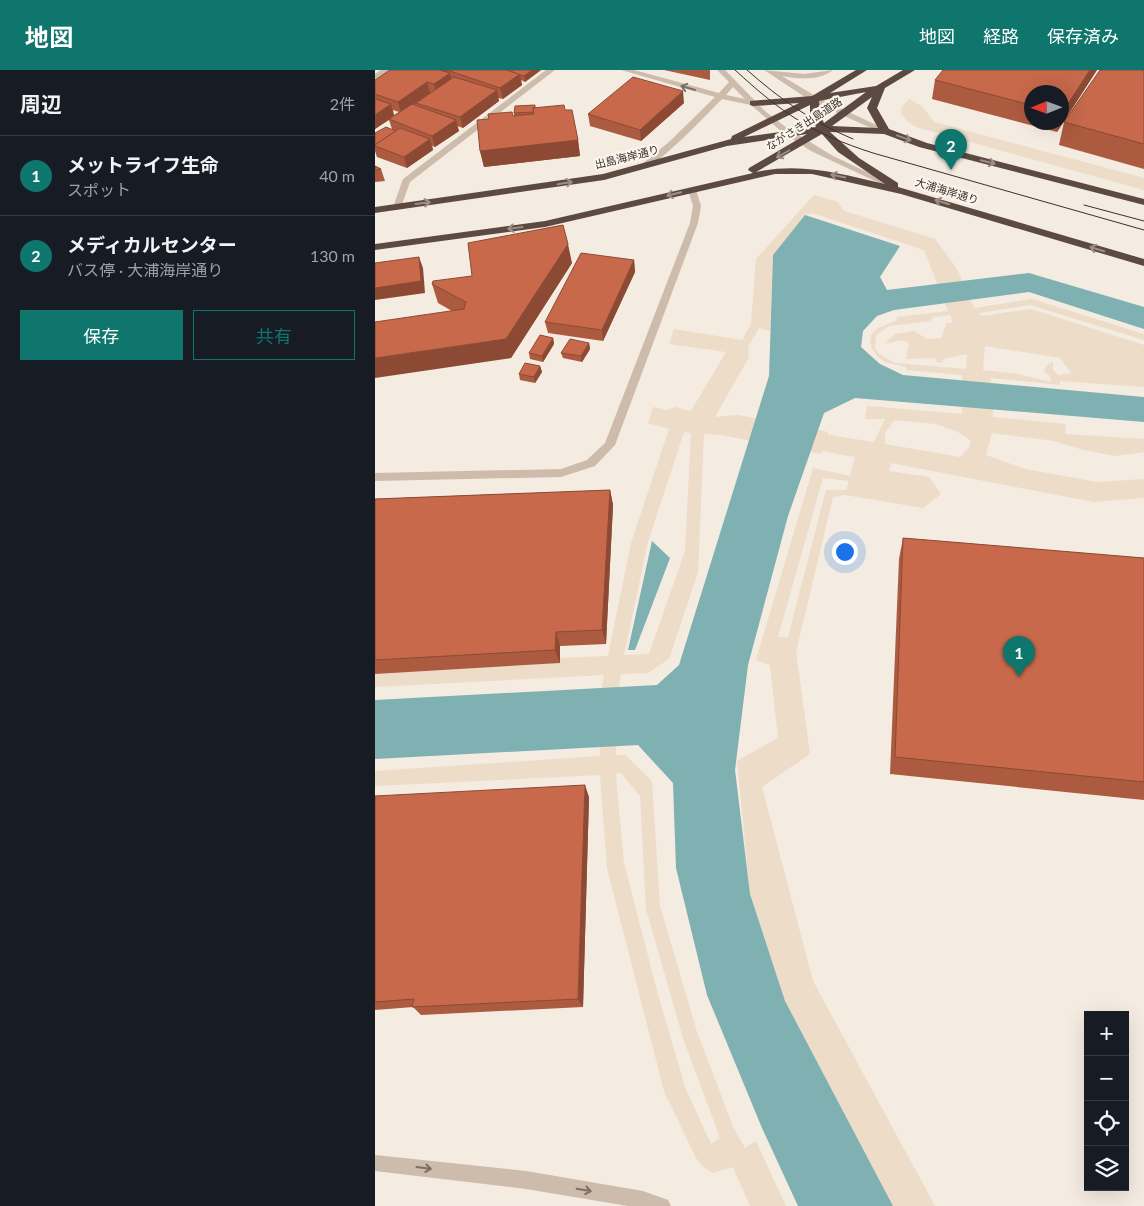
<!DOCTYPE html>
<html lang="ja">
<meta charset="utf-8">
<style>
:root{--surface:#171b24;--page:#20242c;--text:#f1f3f6;--muted:#9ea1a6;--line:#363941;--accent:#0f766e}
body{margin:0;font-family:Lato,"Noto Sans JP",sans-serif;background:var(--page);color:var(--text)}
.controls{position:absolute;right:15px;bottom:15px;display:grid;overflow:hidden;border-radius:0px;box-shadow:0 5px 20px #0002}
.controls button{width:45px;height:45px;display:grid;place-items:center;padding:0;border:0;border-bottom:1px solid var(--line);background:var(--surface);color:var(--text);font:25px sans-serif}
.compass{position:absolute;left:649px;top:15px;width:45px;height:45px;border-radius:50%;background:var(--surface);box-shadow:0 5px 20px #0002;rotate:269deg}
.you{position:absolute;left:469px;top:481px;width:18px;height:18px;margin:-12px;border:4px solid #fff;border-radius:50%;background:#1a73e8;box-shadow:0 0 0 8px #1a73e833}
.badge{display:grid;place-items:center;width:32px;height:32px;border-radius:50%;background:var(--accent);color:#fff;font-size:16px;font-weight:700}
.pin{position:absolute;translate:-50% -41px;filter:drop-shadow(0 1px 2px #0008)}
.pin::after{content:'';position:absolute;top:26px;width:18px;height:15px;background:inherit;clip-path:polygon(0 0,100% 0,50% 100%)}
.list{margin:0;padding:0;list-style:none}
h2{display:flex;justify-content:space-between;align-items:center;height:65px;margin:0;padding:0 20px;font-size:21px}
h2 small{font-size:16px;font-weight:400;color:var(--muted)}
.list li{display:grid;grid-template-columns:32px 1fr auto;gap:15px;align-items:center;box-sizing:border-box;height:80px;padding:0 20px;border-top:1px solid var(--line)}
.list b{display:block;font-size:19px;white-space:nowrap}
.list p{margin:0;font-size:16px;white-space:nowrap;color:var(--muted)}
.list em{font-size:16px;font-style:normal;color:var(--muted)}
.actions{display:flex;gap:10px;padding:15px 20px}
.actions a{flex:1;padding:11px 0;border:1px solid var(--accent);border-radius:0px;text-align:center;font-size:18px;color:var(--accent)}
.actions .main{background:var(--accent);color:#fff}
.icon{flex:none;width:28px;height:28px;fill:none;stroke:currentColor;stroke-width:2;stroke-linecap:round;stroke-linejoin:round}
.map{position:relative;flex:none;width:769px;height:1136px;overflow:hidden}
header{display:flex;align-items:center;gap:30px;box-sizing:border-box;height:70px;padding:0 25px;background:var(--accent);color:#fff}
header strong{font-size:24px}
nav{display:flex;gap:28px;margin-inline-start:auto;font-size:18px}
main{display:flex}
aside{flex:1;background:var(--surface)}
.map>svg:first-child{display:block}
.plaza{fill:#ecdcc8;fill-rule:evenodd}
.water{fill:#7fb0b2}
.lines{fill:none;stroke-linecap:round;stroke-linejoin:round}
.minor{fill:#cdbbac;fill-rule:evenodd}
.highway{fill:#5c4a42;fill-rule:evenodd}
.tram{stroke:#3b302b;stroke-width:1}
.wall{fill:#ac5a40;fill-rule:evenodd}
.shaded-wall{fill:#8c4a34}
.building{fill:#c8694b;stroke:#8c4a34}
.oneway{stroke:#7d6f65}
.oneway2{stroke:#9c8e87}
.labels{text-anchor:middle;stroke-width:4.5;stroke-linejoin:round;paint-order:stroke}
.far-street-label{font-size:11px;fill:#3b302b;stroke:#fbf5ee}
</style>
<header>
<strong>地図</strong>
<nav><a>地図</a><a>経路</a><a>保存済み</a></nav>
</header>
<main>
<aside>
<h2>周辺<small>2件</small></h2>
<ul class="list">
<li><span class="badge">1</span><div><b>メットライフ生命</b><p>スポット</p></div><em>40 m</em></li>
<li><span class="badge">2</span><div><b>メディカルセンター</b><p>バス停 · 大浦海岸通り</p></div><em>130 m</em></li>
</ul>
<div class="actions"><a class="main">保存</a><a>共有</a></div>
</aside>
<div class="map">
<svg width="769" height="1136" viewBox="0 0 769 1136">
<rect width="100%" height="100%" fill="#f4ebe1"/>
<!-- plaza -->
<g class="plaza">
<path d="M534,29L548,37L559,52L769,108V120L541,57L532,51L526,43L527,37Z"/>
<path d="M439,125L463,132L469,141L560,169L582,199L599,238L657,229L769,264V270L655,235L604,243L606,246L656,239L769,275V317L685,311V315L616,308L618,347L691,354L690,364L769,369V382L740,386L705,379L679,371L617,363L611,385L650,399L722,412L769,409V428L719,432L516,393L514,401L554,407L566,424L548,438L470,425L458,427L421,582L435,684L387,717L438,911L560,1136H518L410,931L375,824L362,691L403,668L395,595L381,590L438,398L475,406L480,387L447,381L446,384L346,365L329,364L323,502L294,589L273,603L246,604L240,642L241,685H250L277,711L285,836L322,962L359,1059L370,1078L381,1071L411,1136H375L358,1097L338,1103L328,1097L321,1088L289,1021L232,798L225,705L0,716V701L225,686L223,641L229,605L0,617V604L184,593V588L233,586L256,473L294,359L273,353L278,337L292,340L300,337L316,341L351,282L294,274L299,259L367,270L376,254L381,189ZM437,143L549,180L573,241L522,247L521,251L503,258L497,264L495,271L497,279L502,286L510,292L531,297L532,300L587,305V344L492,336L490,349H510L499,372L453,365V362L363,345L340,347L374,287L373,277L384,258L395,261L398,185L430,145ZM575,245L578,253H581H572L566,268L552,269L539,261L520,264L509,274L527,270L534,273L531,289L560,288L562,292L567,293L568,289L592,284L591,299L520,293L504,284L500,278L501,265L514,256L555,251L559,247ZM610,276L685,288L696,303L684,305L678,300V292L672,295L669,302L675,306L676,312L643,304L608,300ZM519,350L561,354L583,362L595,370V376L585,387L510,374V363ZM309,362L316,363L310,481L274,584L249,585L273,472ZM448,408L474,411L471,420H451L413,567H403ZM246,703L265,726L271,839L308,968L345,1068L336,1074L310,1017L282,921L249,793L242,718L241,704Z"/>
</g>
<!-- water -->
<g class="water">
<path d="M430,145L525,176L505,207L512,220L654,203L769,237V259L654,222L519,240L502,246L488,261L486,277L505,294L528,305L769,327V352L480,328L449,343L413,446L373,595L360,700L375,824L410,931L518,1136H423L387,1058L332,925L301,798L298,713L263,675L0,689V630L282,615L304,595L394,306L398,185Z"/>
<path d="M277,471L295,488L260,580H253Z"/>
</g>
<g class="lines">
<!-- minor -->
<g class="minor">
<path d="M6,0H15L0,9V4Z"/>
<path d="M171,0H180L35,112L26,137L22,140L19,139L18,137L28,109Z"/>
<path d="M246,0H259L344,23L354,12L342,0H350L391,42L412,58L458,86L524,117L517,119L436,81L407,62L376,35L347,29C335,41 280,100 267,98V94L294,72L340,27ZM358,17L370,29L351,25Z"/>
<path d="M389,0L429,4L458,0C444,11 424,9 407,6L442,27L514,61L507,63L436,31Z"/>
<path d="M317,117L321,120L326,136L323,153L240,375L220,396L186,407L0,411V403L186,399L212,390L230,373L315,153L318,136L313,120Z"/>
<path d="M0,1085L151,1101L268,1121L293,1130L296,1136H253L151,1119L0,1101Z"/>
</g>
<!-- highway -->
<path class="highway" d="M481,0H492L455,23L501,16L528,0H540L510,18L502,38L514,59L552,73L769,129V135L544,77L509,64L455,62L484,88L523,113V117L769,189V196L526,124L437,104H400L170,157L0,180V174L170,151L378,103L373,100L374,98L432,64L352,76L229,110L0,143V137L228,104L356,69L357,66L424,33L378,36L375,35V31L437,26ZM491,22L449,53L445,43L444,31ZM497,27L492,38L503,58L457,56ZM435,35V43L441,57L369,67ZM447,64L463,82L510,114C466,104 427,92 381,102Z"/>
<!-- tram -->
<g class="tram">
<path d="M360,0C408,44 436,63 498,83L769,160"/>
<path d="M372,0C405,29 437,52 478,69"/>
<path d="M709,135L769,151"/>
</g>
</g>
<!-- wall -->
<g class="wall">
<path d="M15,0H166L150,12L146,10L147,15L128,29L123,28L124,31L88,58L82,56L84,61L60,77L57,76L58,80L32,98L2,87L0,81V63L17,59L14,50L0,59V10ZM18,40L24,42L19,45Z"/>
<path d="M289,0H335V10Z"/>
<path d="M722,0L682,62L557,29L560,10ZM656,22H686V52H656Z"/>
<path d="M769,0V99L684,75L689,52Z"/>
<path d="M309,33L266,71L215,56L213,44Z"/>
<path d="M161,38L190,40L203,70L205,86L109,97L105,81L114,49L139,46V43Z"/>
<path d="M0,96L6,99L10,111L0,112Z"/>
<path d="M259,190L260,202L228,271L173,263L170,252Z"/>
<path d="M197,193L136,288L77,241L63,233L57,214Z"/>
<path d="M178,268L179,274L168,292L155,289L154,283Z"/>
<path d="M214,273L215,279L207,292L188,288L186,283Z"/>
<path d="M165,296L167,302L160,313L145,310L144,304Z"/>
<path d="M235,420L238,435L231,574L185,576V593L0,604V429Z"/>
<path d="M528,468L769,488V730L515,704L524,489Z"/>
<path d="M0,726L214,727L208,937L46,945L38,937L0,940Z"/>
</g>
<!-- shaded-wall -->
<g class="shaded-wall">
<path d="M67,0H83H72L73,5L75,3L78,15L62,26L59,14L69,8Z"/>
<path d="M157,0H166L150,12L149,6Z"/>
<path d="M715,0H722L682,62L684,52H686V43Z"/>
<path d="M145,4L147,15L128,29L125,18Z"/>
<path d="M52,12L55,23L26,43L23,32Z"/>
<path d="M122,20L124,31L88,58L85,47Z"/>
<path d="M308,21L309,33L266,71L265,60Z"/>
<path d="M16,34L19,46L0,59V45Z"/>
<path d="M81,50L84,61L60,77L57,66Z"/>
<path d="M55,69L58,80L32,98L29,87Z"/>
<path d="M203,70L205,86L109,97L105,81Z"/>
<path d="M193,174L197,193L136,288L0,308V288L131,269Z"/>
<path d="M44,187L48,198L50,223L0,230V218Z"/>
<path d="M259,190L260,202L228,271L227,260Z"/>
<path d="M178,268L179,274L168,292L167,286Z"/>
<path d="M214,273L215,279L207,292L206,286Z"/>
<path d="M165,296L167,302L160,313L159,307Z"/>
<path d="M235,420L238,435L231,574L227,560Z"/>
<path d="M181,562L185,576V593L180,580Z"/>
<path d="M210,715L214,727L208,937L203,929Z"/>
</g>
<!-- building -->
<g class="building">
<path d="M15,0H64L75,3L59,14L52,12L23,32L0,24V10Z"/>
<path d="M72,0H132L145,4L125,18Z"/>
<path d="M132,0H157L149,6Z"/>
<path d="M568,0H715L687,43L686,22H656V35L560,10Z"/>
<path d="M725,0H769V74L689,52Z"/>
<path d="M79,7L122,20L85,47L41,33Z"/>
<path d="M258,7L308,21L265,60L213,44Z"/>
<path d="M0,29L16,34L0,45Z"/>
<path d="M37,34L81,50L57,66L14,49Z"/>
<path d="M160,35V38H158L159,42L139,43L140,36Z"/>
<path d="M189,35L190,40H197L203,70L105,81L102,50L114,49L113,44L137,42L138,46L159,44L158,38Z"/>
<path d="M11,57L21,61L0,75V63Z"/>
<path d="M25,58L55,69L29,87L0,76V75Z"/>
<path d="M0,96L6,99L0,100Z"/>
<path d="M188,155L193,174L131,269L0,288V252L89,239L91,232L57,214L58,211L97,206L93,173Z"/>
<path d="M206,183L259,190L227,260L170,252Z"/>
<path d="M44,187L46,211L0,218V193Z"/>
<path d="M165,265L178,268L167,286L154,283Z"/>
<path d="M195,269L214,273L206,286L186,283Z"/>
<path d="M150,293L165,296L159,307L144,304Z"/>
<path d="M235,420L227,560L181,562L180,580L0,590V429Z"/>
<path d="M528,468L769,488V712L520,687Z"/>
<path d="M210,715L203,929L37,937L39,929L0,932V726Z"/>
</g>
<!-- one-way arrows -->
<defs><path id="oneway-shaft" d="M-6 0H5M1.5-3L5.5 0L1.5 3" fill="none" stroke-width="1.6" stroke-linecap="round" stroke-linejoin="round" transform="scale(1.25)"/></defs>
<g class="oneway">
<use href="#oneway-shaft" transform="translate(313 18) rotate(-164)"/>
<use href="#oneway-shaft" transform="translate(49 1098) rotate(7)"/>
<use href="#oneway-shaft" transform="translate(209 1120) rotate(10)"/>
</g>
<g class="oneway2">
<use href="#oneway-shaft" transform="translate(529 68) rotate(20)"/>
<use href="#oneway-shaft" transform="translate(408 84) rotate(150)"/>
<use href="#oneway-shaft" transform="translate(613 92) rotate(14)"/>
<use href="#oneway-shaft" transform="translate(463 106) rotate(-169)"/>
<use href="#oneway-shaft" transform="translate(190 113) rotate(-10)"/>
<use href="#oneway-shaft" transform="translate(299 124) rotate(166)"/>
<use href="#oneway-shaft" transform="translate(567 132) rotate(-163)"/>
<use href="#oneway-shaft" transform="translate(48 133) rotate(-7)"/>
<use href="#oneway-shaft" transform="translate(140 158) rotate(172)"/>
<use href="#oneway-shaft" transform="translate(722 179) rotate(-163)"/>
</g>
<g class="labels">
<!-- far-street labels -->
<g class="far-street-label">
<text transform="translate(429 54) rotate(-33)" y="4">ながさき出島道路</text>
<text transform="translate(252 87) rotate(-14)" y="4">出島海岸通り</text>
<text transform="translate(572 121) rotate(17)" y="4">大浦海岸通り</text>
</g>
</g>
</svg>
<div class="controls">
<button>+</button>
<button>−</button>
<button><svg class="icon" aria-label="locate" viewBox="0 0 24 24"><circle cx="12" cy="12" r="6"/><path d="M12 2v4M12 18v4M2 12h4M18 12h4"/></svg></button>
<button><svg class="icon" aria-label="layers" viewBox="0 0 24 24"><path d="M12 4l9 5-9 5-9-5zM3 14l9 5 9-5"/></svg></button>
</div>
<svg class="compass" viewBox="-18 -18 36 36"><path d="M0-13l5 13h-10z" fill="#e53935"/><path d="M0 13l5-13h-10z" fill="#9ea1a6"/></svg>
<div class="you"></div>
<div class="pin badge" style="left:644px;top:607px">1</div>
<div class="pin badge" style="left:576px;top:100px">2</div>
</div>
</main>
